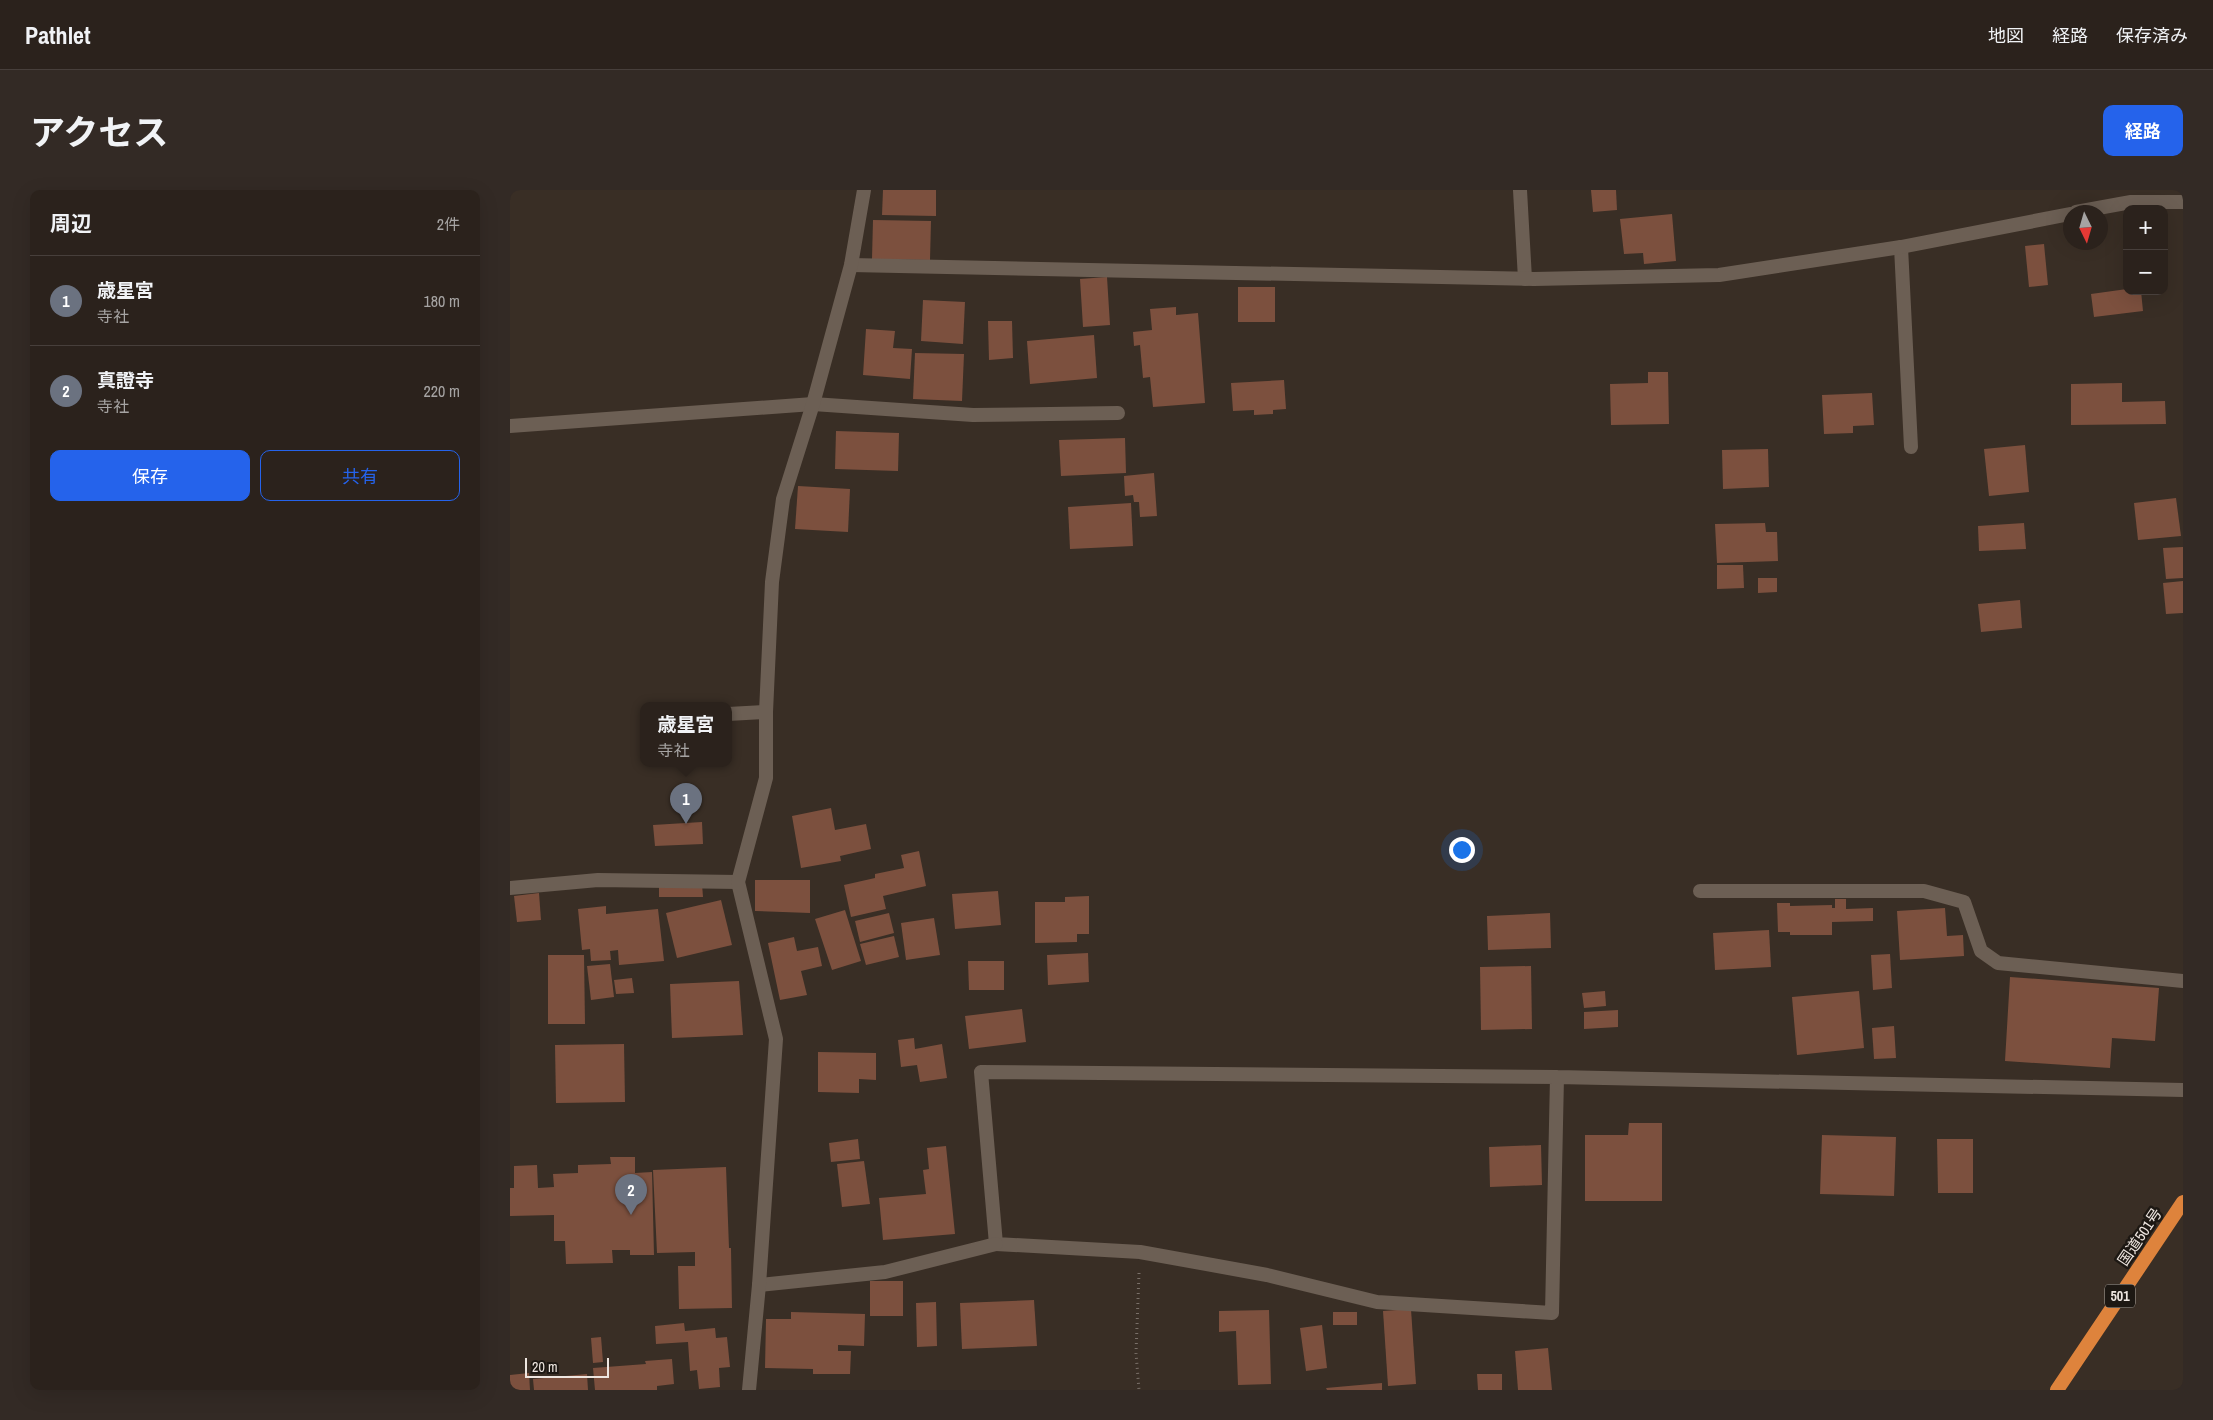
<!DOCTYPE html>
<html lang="ja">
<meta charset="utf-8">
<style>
:root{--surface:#2b221c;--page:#332a25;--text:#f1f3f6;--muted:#a6a4a3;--line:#473f3b;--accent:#2563eb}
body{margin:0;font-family:"Archivo Narrow","Noto Sans JP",sans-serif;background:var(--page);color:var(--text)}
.controls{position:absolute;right:15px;top:15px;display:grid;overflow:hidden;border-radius:10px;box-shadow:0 5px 20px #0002}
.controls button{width:45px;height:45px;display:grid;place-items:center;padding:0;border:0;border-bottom:1px solid var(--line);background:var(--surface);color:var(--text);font:25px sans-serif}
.compass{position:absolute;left:1553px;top:15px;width:45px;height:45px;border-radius:50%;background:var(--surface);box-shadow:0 5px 20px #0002;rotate:175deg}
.scale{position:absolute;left:15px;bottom:12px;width:84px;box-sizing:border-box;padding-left:5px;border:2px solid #eee6e0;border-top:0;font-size:14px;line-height:18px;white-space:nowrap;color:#eee6e0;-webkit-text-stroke:4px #1d1813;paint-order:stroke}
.you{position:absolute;left:951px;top:659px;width:18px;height:18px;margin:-12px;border:4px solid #fff;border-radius:50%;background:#1a73e8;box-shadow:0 0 0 8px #1a73e833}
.badge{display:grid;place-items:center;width:32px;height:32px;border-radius:50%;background:var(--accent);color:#fff;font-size:16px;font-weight:700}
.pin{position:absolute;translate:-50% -41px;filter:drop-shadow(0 1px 2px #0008)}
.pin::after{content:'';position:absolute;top:26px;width:18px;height:15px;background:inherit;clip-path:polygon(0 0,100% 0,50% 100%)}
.popup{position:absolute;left:130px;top:512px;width:92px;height:65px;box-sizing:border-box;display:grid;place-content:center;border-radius:10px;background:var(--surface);filter:drop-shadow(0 1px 4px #0005);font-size:16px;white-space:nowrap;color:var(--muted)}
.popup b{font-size:19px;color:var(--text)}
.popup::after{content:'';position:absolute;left:50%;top:100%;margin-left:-10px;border:10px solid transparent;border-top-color:var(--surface)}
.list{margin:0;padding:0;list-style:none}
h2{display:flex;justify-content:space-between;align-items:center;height:65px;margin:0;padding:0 20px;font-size:21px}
h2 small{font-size:16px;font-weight:400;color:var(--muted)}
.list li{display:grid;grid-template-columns:32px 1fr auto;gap:15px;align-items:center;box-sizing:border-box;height:90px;padding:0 20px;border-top:1px solid var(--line)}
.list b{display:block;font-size:19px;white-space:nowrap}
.list p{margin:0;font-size:16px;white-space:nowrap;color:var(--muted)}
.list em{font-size:16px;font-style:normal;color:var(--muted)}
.actions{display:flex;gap:10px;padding:15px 20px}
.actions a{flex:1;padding:11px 0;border:1px solid var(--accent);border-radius:10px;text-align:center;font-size:18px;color:var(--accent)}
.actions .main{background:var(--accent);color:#fff}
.map{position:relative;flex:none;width:1673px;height:1200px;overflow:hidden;border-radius:10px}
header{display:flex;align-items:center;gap:30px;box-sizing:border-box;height:70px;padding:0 25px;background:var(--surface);border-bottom:1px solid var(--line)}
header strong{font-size:24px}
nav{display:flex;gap:28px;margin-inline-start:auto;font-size:18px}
.intro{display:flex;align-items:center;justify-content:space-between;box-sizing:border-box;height:120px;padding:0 30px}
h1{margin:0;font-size:35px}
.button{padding:12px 22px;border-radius:10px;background:var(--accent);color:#fff;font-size:18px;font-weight:700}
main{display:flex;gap:30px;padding:0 30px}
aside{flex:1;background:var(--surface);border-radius:10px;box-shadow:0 5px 20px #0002}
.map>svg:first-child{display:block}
.building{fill:#7c503e}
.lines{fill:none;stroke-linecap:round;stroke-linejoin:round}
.path{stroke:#7a7069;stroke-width:3;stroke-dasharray:1 4;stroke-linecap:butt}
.service{stroke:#6c5f54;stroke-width:14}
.minor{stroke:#6c5f54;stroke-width:14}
.trunk{stroke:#de833c;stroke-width:14}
.labels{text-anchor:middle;stroke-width:5;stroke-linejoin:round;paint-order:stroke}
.shield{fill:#1d1813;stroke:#afa8a2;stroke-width:1}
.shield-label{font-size:14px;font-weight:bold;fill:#eee6e0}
.street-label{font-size:15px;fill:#eee6e0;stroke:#1d1813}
</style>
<header>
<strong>Pathlet</strong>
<nav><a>地図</a><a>経路</a><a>保存済み</a></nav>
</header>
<div class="intro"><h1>アクセス</h1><a class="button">経路</a></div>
<main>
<aside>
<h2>周辺<small>2件</small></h2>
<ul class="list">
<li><span class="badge" style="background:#6b7280">1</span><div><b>歳星宮</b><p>寺社</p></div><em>180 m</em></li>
<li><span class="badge" style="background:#6b7280">2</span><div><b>真證寺</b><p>寺社</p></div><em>220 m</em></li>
</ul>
<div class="actions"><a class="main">保存</a><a>共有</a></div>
</aside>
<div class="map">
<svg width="1673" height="1200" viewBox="0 0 1673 1200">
<rect width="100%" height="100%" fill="#392e25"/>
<!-- building -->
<g class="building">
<path d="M373,0H426V26L372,25Z"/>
<path d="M1081,0H1106L1107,20L1083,22Z"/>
<path d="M1162,24L1166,71L1134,74L1133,63L1114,64L1110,29Z"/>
<path d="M363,30L421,31L420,70L362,69Z"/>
<path d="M1534,54L1538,95L1519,97L1515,56Z"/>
<path d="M597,87L600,135L573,137L570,89Z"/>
<rect x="728" y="97" width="37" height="35"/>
<path d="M1617,99V101H1631L1633,121L1584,127L1581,104Z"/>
<path d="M413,110L455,112L453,154L411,151Z"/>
<path d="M666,117V125L688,123L695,213L643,217L640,187L633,188L630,155L624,156L623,142L642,140L640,119Z"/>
<path d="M478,131H502L503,168L479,170Z"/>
<path d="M356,139L385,141L383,158L402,159L400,189L353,185Z"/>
<path d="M584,145L587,188L520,194L517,151Z"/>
<path d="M405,163L454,164L452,211L403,209Z"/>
<path d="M1138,182H1158L1159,234L1101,235L1100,194L1138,193Z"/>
<path d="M774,190L776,219L763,220V224L744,225V220L723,221L721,193Z"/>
<path d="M1612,193V212L1655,211L1656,234L1561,235V194Z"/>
<path d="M1362,203L1364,235L1343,236V243L1314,244L1312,205Z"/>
<path d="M326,241L389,243L388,281L325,279Z"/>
<path d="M615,248L616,283L551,286L549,250Z"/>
<path d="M1515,255L1519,302L1479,306L1474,259Z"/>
<path d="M1258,259L1259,297L1213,299L1212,260Z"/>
<path d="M644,283L647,326L630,327L629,312H624L623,305L615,306L614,286Z"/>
<path d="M288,296L340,299L338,342L285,339Z"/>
<path d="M1666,308L1671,346L1628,350L1624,313Z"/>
<path d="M621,313L623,356L560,359L558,317Z"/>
<path d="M1255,333L1256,342H1267L1268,371L1207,373L1205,334Z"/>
<path d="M1514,333L1516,359L1469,361L1468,336Z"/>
<path d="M1673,357V388L1656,389L1653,358Z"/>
<path d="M1207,375H1233L1234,398L1207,399Z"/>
<path d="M1248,388H1267V402L1248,403Z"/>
<path d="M1673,391V423L1656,424L1653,393Z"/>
<path d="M1510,410L1512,438L1471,442L1468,414Z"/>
<path d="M321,618L325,640L356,634L361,659L330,666L331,671L291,678L282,626Z"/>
<path d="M192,632L193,654L145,656L143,635Z"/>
<path d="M409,661L416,696L373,706L376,719L341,727L334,695L365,688V684L394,678L391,665Z"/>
<path d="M245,690H300V723L245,721Z"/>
<path d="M149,694H192L193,707H149Z"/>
<path d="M488,701L491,735L445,739L442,704Z"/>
<path d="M29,703L31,730L7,732L4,706Z"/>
<path d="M579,706V744H567V752L525,753V712H555V707Z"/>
<path d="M1325,709H1336V719L1363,718V731L1322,732V745H1280V742H1268L1267,713H1280V716L1322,715V718H1325Z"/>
<path d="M211,710L222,755L167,768L156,723Z"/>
<path d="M96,716V724L148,719L154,771L109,775L108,760L100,761L101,770L81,771L80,759L72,760L68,719Z"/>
<path d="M1435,718L1437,746L1453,745L1454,766L1390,770L1387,721Z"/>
<path d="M335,720L351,771L322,780L305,729Z"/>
<path d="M379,723L384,743L350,752L345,731Z"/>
<path d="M1040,723L1041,758L978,760L977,726Z"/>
<path d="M424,728L430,765L396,770L391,733Z"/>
<path d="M1259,740L1261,777L1205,780L1203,743Z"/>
<path d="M384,746L389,767L356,775L350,754Z"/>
<path d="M284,747L287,761L308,757L312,776L291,781L297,805L270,810L258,753Z"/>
<path d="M578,763L579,792L538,795L537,765Z"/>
<path d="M1380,764L1382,798L1363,800L1361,765Z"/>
<path d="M38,765H74L75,834H38Z"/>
<path d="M458,771H494V800H459Z"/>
<path d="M100,774L104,807L81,810L77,776Z"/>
<path d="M1021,776L1022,839L971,840L970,777Z"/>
<path d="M1500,787L1649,798L1645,851L1602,848L1600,878L1495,871Z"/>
<path d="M122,788L124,803L106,804L104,790Z"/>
<path d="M229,791L233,845L162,848L160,794Z"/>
<path d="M1095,801L1096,816L1074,818L1072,803Z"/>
<path d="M1349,801L1354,858L1287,865L1282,807Z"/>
<path d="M512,819L516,852L459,859L455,826Z"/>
<path d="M1108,820V837L1074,839V822Z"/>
<path d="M1384,836L1386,868L1364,869L1362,838Z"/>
<path d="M404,848L405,859L432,854L437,888L410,892L407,875L391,877L388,850Z"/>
<path d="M114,854L115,912L46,913L45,855Z"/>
<path d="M308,862L366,863V890L349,889V903L308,902Z"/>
<path d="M1119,933H1152V1011H1075V945H1118Z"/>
<path d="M1312,945L1386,947L1384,1006L1310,1004Z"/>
<path d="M348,949L350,969L321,972L319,953Z"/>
<path d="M1427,949H1463V1003H1428Z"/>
<path d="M1031,955L1032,995L980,997L979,957Z"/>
<path d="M436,956L445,1044L373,1050L369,1008L416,1004L413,980L419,979L417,958Z"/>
<path d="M100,967H125V983L142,982L144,1065H120V1060H102L103,1073L56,1074L55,1051H44V1025L0,1026V998H4V976L27,975L28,998L44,997L43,984L68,983V975L101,974Z"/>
<path d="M354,971L360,1014L332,1017L327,974Z"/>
<path d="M216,977L219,1058H221L222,1118L169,1119L168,1076H185V1062L147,1063L143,980Z"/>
<rect x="360" y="1091" width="33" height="35"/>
<path d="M524,1110L527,1156L452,1159L450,1113Z"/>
<path d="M426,1112L427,1156L407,1157L406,1113Z"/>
<path d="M901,1119L906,1194L878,1196L873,1121Z"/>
<path d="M759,1120L761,1194L728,1195L726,1141L709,1142V1121Z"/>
<path d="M281,1122L355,1124L354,1156L328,1155V1161H341L340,1184H303V1179L255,1178L256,1129H281Z"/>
<rect x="823" y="1122" width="24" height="13"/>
<path d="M174,1133L175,1141L205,1138L206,1148L217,1147L220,1177L209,1178L210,1197L189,1199L187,1180L180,1181L178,1152L146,1154L145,1136Z"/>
<path d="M812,1135L817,1178L796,1181L790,1138Z"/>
<path d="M91,1147L93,1172L83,1173L81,1148Z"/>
<path d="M1038,1158L1042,1200H1008L1005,1161Z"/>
<path d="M162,1169L164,1194L147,1196V1200H85L83,1178L136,1174L135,1171Z"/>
<path d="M19,1183L20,1200H0V1185Z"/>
<path d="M77,1184L78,1200H24L23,1189Z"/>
<path d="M967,1184H992V1200H968Z"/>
<path d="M872,1193V1200H817L816,1198Z"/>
</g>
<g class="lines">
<!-- path -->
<path class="path" d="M629,1083L626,1163L629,1200"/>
<!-- service -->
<path class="service" d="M218,524L256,522"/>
<!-- minor -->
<g class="minor">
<path d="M1010,0L1015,89"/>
<path d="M1566,22L1621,12H1673"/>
<path d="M1391,57L1401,257"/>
<path d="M341,75L1024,89L1209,85L1391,57L1560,24"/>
<path d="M0,236L303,214L463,225L608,223"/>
<path d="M0,698L88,690L228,692"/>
<path d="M1190,701H1414L1454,712L1471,761L1488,773L1673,791"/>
<path d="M1047,887L1042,1123L867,1112L757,1085L630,1062L486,1054L471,882L1047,887L1673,900"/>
<path d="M249,1095L375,1082L486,1054"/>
<path d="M239,1200L249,1095L266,849L228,692L256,588V522L262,392L273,309L303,214L341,75L354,0"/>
</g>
<!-- trunk -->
<path class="trunk" d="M1547,1200L1673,1012"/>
</g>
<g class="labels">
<!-- shield labels -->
<rect class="shield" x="1595" y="1094.5" width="30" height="23" rx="4"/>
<g class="shield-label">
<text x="1610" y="1111">501</text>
</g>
<!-- street labels -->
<g class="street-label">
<text transform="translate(1630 1047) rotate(-56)" y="5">国道501号</text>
</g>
</g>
</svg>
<div class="controls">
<button>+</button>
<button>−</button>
</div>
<svg class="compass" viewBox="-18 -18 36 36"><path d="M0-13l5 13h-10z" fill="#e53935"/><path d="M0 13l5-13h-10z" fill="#a6a4a3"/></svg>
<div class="scale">20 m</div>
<div class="you"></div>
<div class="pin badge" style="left:176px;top:634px;background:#6b7280">1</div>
<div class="popup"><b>歳星宮</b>寺社</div>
<div class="pin badge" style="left:121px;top:1025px;background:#6b7280">2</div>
</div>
</main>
